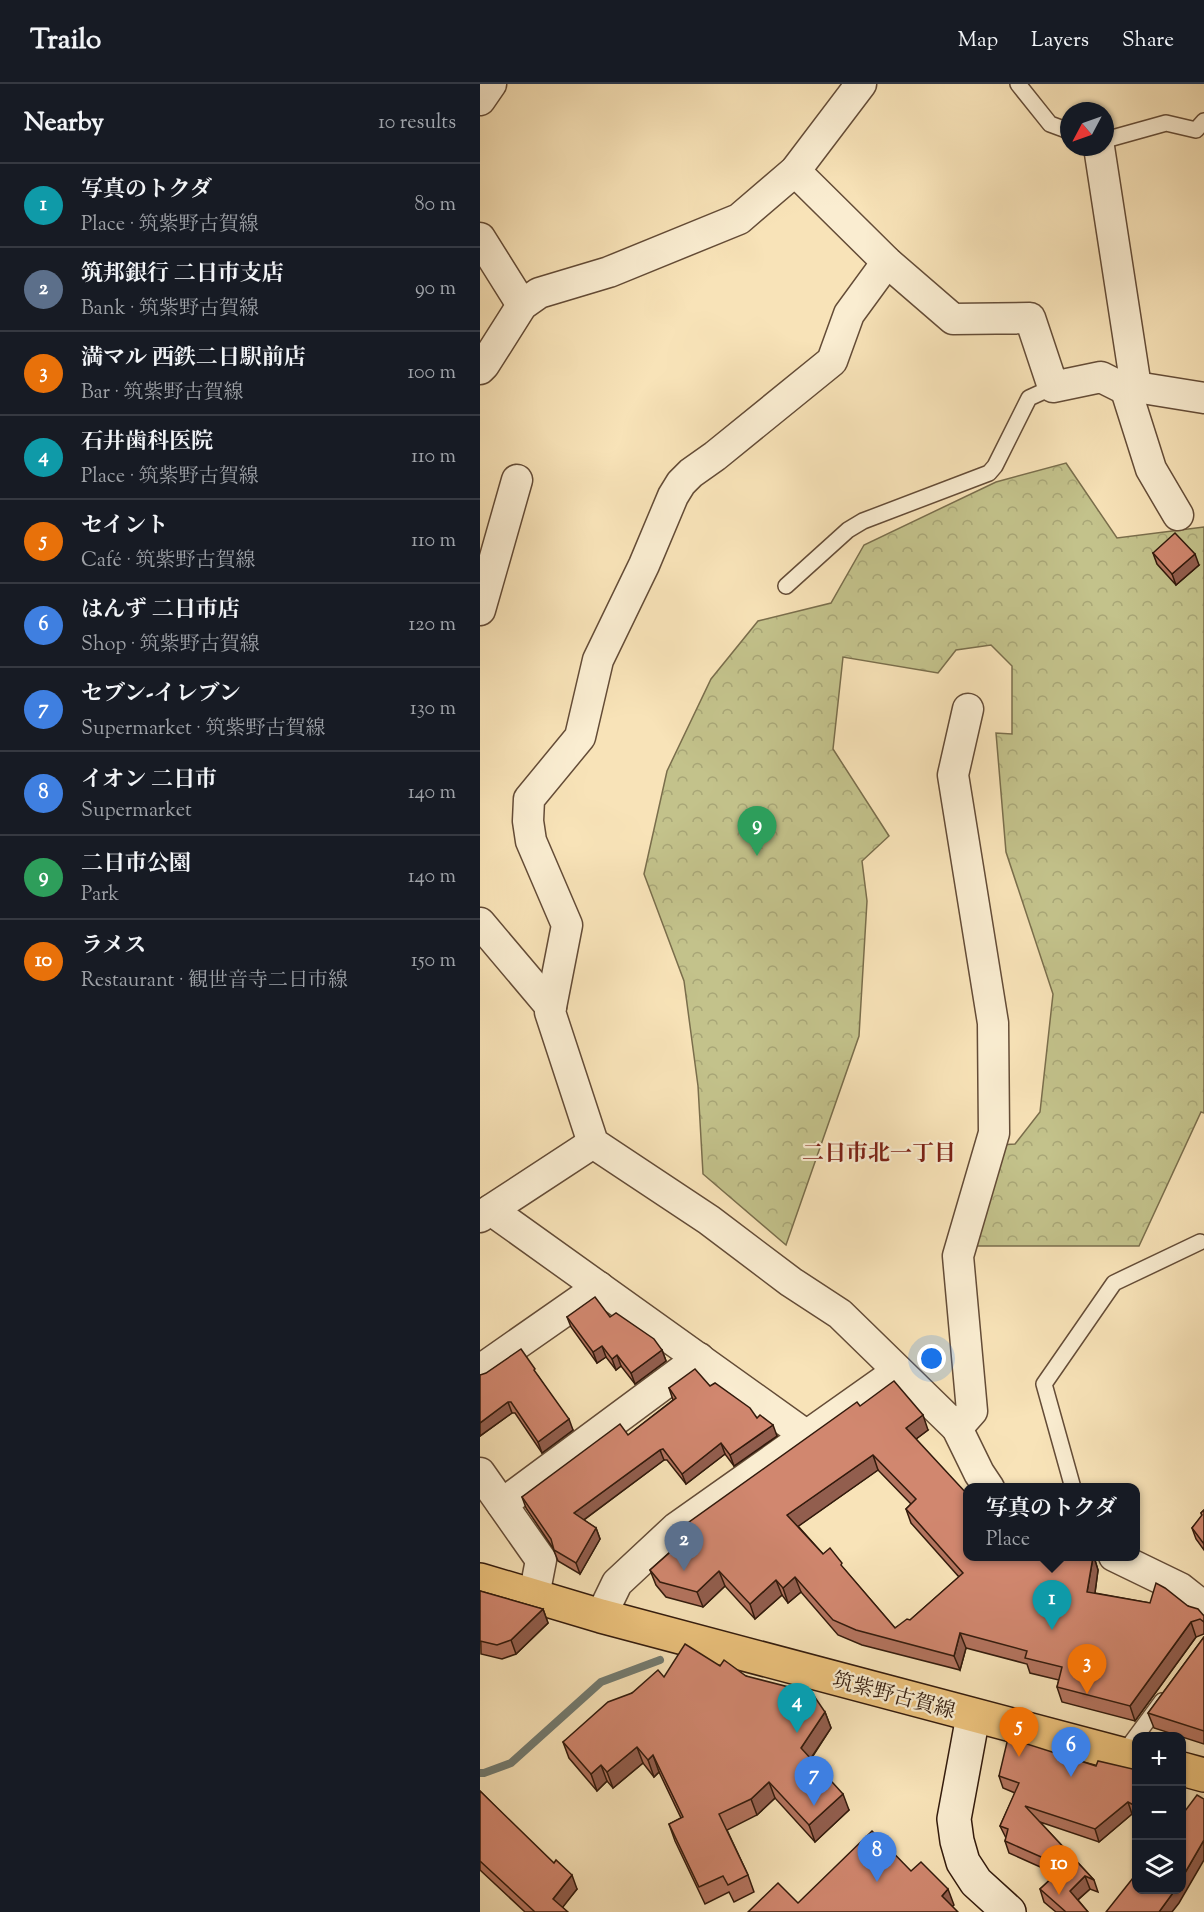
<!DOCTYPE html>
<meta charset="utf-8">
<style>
:root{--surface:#171b24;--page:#242831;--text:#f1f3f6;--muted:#9ea1a6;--line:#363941;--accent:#c59692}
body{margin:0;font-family:"Sorts Mill Goudy","Noto Serif JP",serif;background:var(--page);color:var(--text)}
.controls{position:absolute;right:18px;bottom:18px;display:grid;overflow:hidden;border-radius:12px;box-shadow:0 2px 4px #0004}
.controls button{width:54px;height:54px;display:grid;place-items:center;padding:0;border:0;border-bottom:2px solid var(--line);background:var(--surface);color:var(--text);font:30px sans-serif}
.compass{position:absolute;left:580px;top:18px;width:54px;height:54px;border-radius:50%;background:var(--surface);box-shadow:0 2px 4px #0004;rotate:229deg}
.you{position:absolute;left:452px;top:1275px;width:21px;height:21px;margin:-15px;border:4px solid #fff;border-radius:50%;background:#1a73e8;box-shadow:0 0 0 9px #1a73e833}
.badge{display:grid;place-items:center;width:39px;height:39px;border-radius:50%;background:var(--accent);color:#fff;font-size:20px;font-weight:700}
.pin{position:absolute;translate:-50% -50px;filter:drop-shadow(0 2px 3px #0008)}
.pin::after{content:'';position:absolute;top:32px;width:21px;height:18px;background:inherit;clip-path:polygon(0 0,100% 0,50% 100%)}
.popup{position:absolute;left:483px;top:1399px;width:177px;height:78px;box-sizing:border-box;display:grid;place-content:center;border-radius:12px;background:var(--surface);filter:drop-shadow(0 2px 4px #0005);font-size:20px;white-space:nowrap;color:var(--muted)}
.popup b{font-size:22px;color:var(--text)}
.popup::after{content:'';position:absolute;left:50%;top:100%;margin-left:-12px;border:12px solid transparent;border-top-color:var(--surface)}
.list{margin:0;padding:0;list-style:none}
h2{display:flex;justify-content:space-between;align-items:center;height:78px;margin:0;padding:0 24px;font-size:26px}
h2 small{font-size:20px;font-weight:400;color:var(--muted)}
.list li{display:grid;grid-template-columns:39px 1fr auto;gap:18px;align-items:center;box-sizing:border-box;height:84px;padding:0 24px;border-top:2px solid var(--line)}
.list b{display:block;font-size:22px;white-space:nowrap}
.list p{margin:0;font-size:20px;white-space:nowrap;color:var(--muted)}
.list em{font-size:20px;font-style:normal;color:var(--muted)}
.icon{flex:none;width:33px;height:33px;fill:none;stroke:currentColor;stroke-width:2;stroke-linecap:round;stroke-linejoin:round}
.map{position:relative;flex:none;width:724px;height:1828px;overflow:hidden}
header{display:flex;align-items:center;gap:36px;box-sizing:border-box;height:84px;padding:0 30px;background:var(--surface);border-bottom:2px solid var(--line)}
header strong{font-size:28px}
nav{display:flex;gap:33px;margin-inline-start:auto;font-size:21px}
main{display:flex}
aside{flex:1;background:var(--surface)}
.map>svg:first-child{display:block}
.park{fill:url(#park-crowns);stroke:#7a6e4c;stroke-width:1.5}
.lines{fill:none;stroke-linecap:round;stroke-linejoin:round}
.stream{stroke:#737c72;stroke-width:8}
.lane-casing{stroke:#644c37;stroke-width:18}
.street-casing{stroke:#644c37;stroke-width:33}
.secondary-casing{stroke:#321a0c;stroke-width:36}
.primary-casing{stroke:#321a0c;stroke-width:36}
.lane{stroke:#faedd1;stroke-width:15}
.street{stroke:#faedd1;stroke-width:30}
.secondary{stroke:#faedd1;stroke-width:33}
.primary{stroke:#ecc27c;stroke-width:33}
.wall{fill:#b4745f;stroke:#321a0c;stroke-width:1.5;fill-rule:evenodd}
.shaded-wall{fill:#925e4e;stroke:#321a0c;stroke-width:1.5}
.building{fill:#d1876f;stroke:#321a0c;stroke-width:1.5;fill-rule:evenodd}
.labels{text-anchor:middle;stroke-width:4.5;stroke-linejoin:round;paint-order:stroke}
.street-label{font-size:21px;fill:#321a0c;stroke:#faedd1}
.neighbourhood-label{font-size:22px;font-weight:bold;fill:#7a1f14;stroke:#faedd1}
</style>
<header>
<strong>Trailo</strong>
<nav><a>Map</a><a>Layers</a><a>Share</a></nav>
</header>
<main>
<aside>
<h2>Nearby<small>10 results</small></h2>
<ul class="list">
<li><span class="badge" style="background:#0f9aa8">1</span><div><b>写真のトクダ</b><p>Place · 筑紫野古賀線</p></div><em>80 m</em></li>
<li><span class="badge" style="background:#5c6f8a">2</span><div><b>筑邦銀行 二日市支店</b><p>Bank · 筑紫野古賀線</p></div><em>90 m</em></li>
<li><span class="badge" style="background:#e8710a">3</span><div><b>満マル 西鉄二日駅前店</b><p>Bar · 筑紫野古賀線</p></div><em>100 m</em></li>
<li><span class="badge" style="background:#0f9aa8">4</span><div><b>石井歯科医院</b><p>Place · 筑紫野古賀線</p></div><em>110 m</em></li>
<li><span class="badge" style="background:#e8710a">5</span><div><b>セイント</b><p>Café · 筑紫野古賀線</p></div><em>110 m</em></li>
<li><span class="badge" style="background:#3f7fe0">6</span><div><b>はんず 二日市店</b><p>Shop · 筑紫野古賀線</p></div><em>120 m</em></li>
<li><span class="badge" style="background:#3f7fe0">7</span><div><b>セブン-イレブン</b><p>Supermarket · 筑紫野古賀線</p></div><em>130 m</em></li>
<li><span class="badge" style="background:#3f7fe0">8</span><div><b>イオン 二日市</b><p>Supermarket</p></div><em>140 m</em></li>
<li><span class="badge" style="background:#2e9e5b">9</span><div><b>二日市公園</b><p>Park</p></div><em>140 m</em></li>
<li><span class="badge" style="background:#e8710a">10</span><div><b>ラメス</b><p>Restaurant · 観世音寺二日市線</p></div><em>150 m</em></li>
</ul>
</aside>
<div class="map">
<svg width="724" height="1828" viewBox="0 0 724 1828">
<defs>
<pattern id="park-crowns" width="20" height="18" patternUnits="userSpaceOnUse" patternTransform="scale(1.5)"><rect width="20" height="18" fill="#c3c28b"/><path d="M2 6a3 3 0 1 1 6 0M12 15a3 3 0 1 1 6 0" fill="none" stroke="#a8a677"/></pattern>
</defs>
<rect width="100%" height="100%" fill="#f8e3b8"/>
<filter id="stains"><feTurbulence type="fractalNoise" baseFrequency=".00333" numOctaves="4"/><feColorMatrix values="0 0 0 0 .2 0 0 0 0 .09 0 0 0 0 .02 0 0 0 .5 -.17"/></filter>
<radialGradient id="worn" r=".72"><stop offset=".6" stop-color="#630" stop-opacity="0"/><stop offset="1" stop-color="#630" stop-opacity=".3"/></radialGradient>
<!-- park -->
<path class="park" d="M586,379L637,454L724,443V1029L721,1028L659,1162H489L519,1061L535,1060L560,1028L573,910L526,768L516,649L532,650V582L511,561L476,566L458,589L363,573L353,665L409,752L382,777L387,817L379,952L306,1161L223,1090L218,1002L204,897L164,790L187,687L231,595L278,537L351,519L384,461L516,398Z"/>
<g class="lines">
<!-- stream -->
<path class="stream" d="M0,1689H4L31,1679L121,1598L180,1576"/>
<!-- lane casing -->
<g class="lane-casing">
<g id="lane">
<path d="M538,0L570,40L589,47"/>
<path d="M625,56L686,39L716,46L724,37"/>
<path d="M306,502L368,446L383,437L509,389L515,382L549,314L573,303"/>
<path d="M593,1404L564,1300L634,1199L720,1158"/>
<path d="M643,1670L682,1617"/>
</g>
</g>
<!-- street casing -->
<g class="street-casing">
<g id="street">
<path d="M0,16L11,0"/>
<path d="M619,63L656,303"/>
<path d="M315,87L407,178L473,235L550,234L573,303L621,293L641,303H656L724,314"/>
<path d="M0,154L42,221"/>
<path d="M0,285L4,281L42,221L59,209L129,188L259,135L315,87L381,0"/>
<path d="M645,303L671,385L698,431"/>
<path d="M0,526L37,396"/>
<path d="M0,839L71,923L70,928L113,1059L229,1136L311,1198L360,1230L477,1344L499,1389L509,1404"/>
<path d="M71,923L87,841L51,757L48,737L49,715L100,653L118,576L164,481L193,412L201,399L211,389L235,372L352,277L369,230L407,178"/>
<path d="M11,1126L327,1352"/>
<path d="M0,1133L113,1059"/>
<path d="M0,1286L119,1203"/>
<path d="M477,1344L492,1327L478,1172L514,1049L513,939L473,691L488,625"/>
<path d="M0,1389L61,1476L54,1512"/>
<path d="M22,1420L219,1274"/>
<path d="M634,1472L700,1504L724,1523"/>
<path d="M121,1532L137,1499L196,1444L418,1287"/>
</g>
</g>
<!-- secondary casing -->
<g class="secondary-casing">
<path id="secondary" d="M493,1632L474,1735L477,1757L483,1778L496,1798L529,1828"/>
</g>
<!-- primary casing -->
<g class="primary-casing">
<g id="primary">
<path d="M0,1496L121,1532L656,1674"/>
<path d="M702,1685L724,1691"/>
</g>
</g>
<!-- lane -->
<use href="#lane" class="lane"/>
<!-- street -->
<use href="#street" class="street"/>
<!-- secondary -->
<use href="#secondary" class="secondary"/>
<!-- primary -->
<use href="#primary" class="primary"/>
</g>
<!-- wall -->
<g class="wall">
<path d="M673,469L719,481L696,501L677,480Z"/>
<path d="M87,1233H130L182,1266L186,1277L155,1300L141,1282L136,1286L126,1273L117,1279L91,1243Z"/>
<path d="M0,1291L58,1292L93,1346L62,1369L35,1329H32L0,1352Z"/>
<path d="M230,1302L277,1334L297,1352L254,1382L245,1370L206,1400L187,1376H184L104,1436L116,1444L120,1455L100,1490L78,1477L73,1464L46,1424L42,1413L148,1351L193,1316L189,1304Z"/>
<path d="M380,1322L448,1346L436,1355L488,1473H614L618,1486L615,1509L670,1519L708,1522L724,1532V1550L716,1553L655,1637L582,1618L577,1603L579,1596L550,1589L547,1580L486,1564L480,1586L382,1561L358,1551L321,1508L308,1519L302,1511L275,1535L245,1502L223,1523L186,1513L176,1501L170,1486L201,1458L197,1447ZM398,1386L431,1420L426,1425L431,1439L479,1493L430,1536L415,1544L365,1486L343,1470L318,1442Z"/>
<path d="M724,1426V1466L716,1455L712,1444L722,1432L721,1429Z"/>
<path d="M0,1507L63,1525L68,1539L36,1570L22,1575L1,1570Z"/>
<path d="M724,1553V1660L674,1644L668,1629Z"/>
<path d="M240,1582L266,1592L345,1628L351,1644L331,1675L369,1726L335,1758L295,1714L277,1731L247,1746L268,1791L274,1808L254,1818L249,1808L225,1820L195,1757L189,1740L201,1734L179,1688L174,1693L163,1679L133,1704L127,1697L117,1707L89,1674L83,1658L152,1609L184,1593Z"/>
<path d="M616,1682L657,1686V1733L652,1730L619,1758L560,1738L614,1796L618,1808L610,1805L598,1816L608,1828H576L564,1818L560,1805L576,1790L529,1769L525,1757L526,1754L520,1742L535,1709L523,1704L519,1692Z"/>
<path d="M0,1707L97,1805L82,1823L87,1828H45L0,1786Z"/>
</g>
<!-- shaded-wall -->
<g class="shaded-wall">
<path d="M715,470L719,481L696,501L692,490Z"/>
<path d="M122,1262L126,1273L117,1279L113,1268Z"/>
<path d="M182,1266L186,1277L155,1300L151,1289Z"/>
<path d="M137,1271L141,1282L136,1286L132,1275Z"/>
<path d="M28,1318L32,1329L0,1352V1339Z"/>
<path d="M443,1331L448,1346L432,1358L426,1344Z"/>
<path d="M89,1335L93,1346L62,1369L58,1358Z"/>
<path d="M293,1341L297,1352L254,1382L250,1371Z"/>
<path d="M241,1359L245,1370L206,1400L202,1390Z"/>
<path d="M180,1366L184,1376L98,1440L94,1429Z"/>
<path d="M393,1371L398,1386L313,1446L307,1431Z"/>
<path d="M116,1444L120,1455L100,1490L96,1479Z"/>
<path d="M613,1473H614L618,1486L613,1523L607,1508Z"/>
<path d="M239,1487L245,1502L223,1523L217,1508Z"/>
<path d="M315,1493L321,1508L308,1519L303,1504Z"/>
<path d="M296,1496L302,1511L275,1535L270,1520Z"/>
<path d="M63,1525L68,1539L36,1570L31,1556Z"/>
<path d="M711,1538L716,1553L655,1637L650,1622Z"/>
<path d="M480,1549L486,1564L480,1586L474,1572Z"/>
<path d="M345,1628L351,1644L327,1680L321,1664Z"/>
<path d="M157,1663L163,1679L133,1704L127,1688Z"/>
<path d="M173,1671L179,1688L174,1693L168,1676Z"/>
<path d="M121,1681L127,1697L117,1707L111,1690Z"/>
<path d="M289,1698L295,1714L277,1731L271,1715Z"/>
<path d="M363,1710L369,1726L335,1758L329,1741Z"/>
<path d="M648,1718L652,1730L619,1758L615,1745Z"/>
<path d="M724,1756V1776L699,1819L692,1828H679L695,1806H702V1794Z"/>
<path d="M92,1791L97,1805L79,1828L73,1815Z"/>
<path d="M605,1792L610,1805L594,1819L590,1807Z"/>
<path d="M468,1805L474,1821L467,1827L462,1812Z"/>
</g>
<!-- building -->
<g class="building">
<path d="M695,449L715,470L692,490L673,469Z"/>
<path d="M115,1213L130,1233L136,1229L174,1255L182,1266L151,1289L137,1271L132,1275L122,1262L113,1268L87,1233Z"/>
<path d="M41,1265L55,1285L54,1286L89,1335L58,1358L31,1318H28L0,1339V1291L6,1289Z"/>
<path d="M215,1285L230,1302L235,1299L270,1324L277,1334L280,1331L293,1341L250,1371L241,1359L202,1390L183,1365L180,1366L94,1429L116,1444L96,1479L74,1466L71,1455L42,1413L140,1340L148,1351L196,1314L189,1304Z"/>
<path d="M414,1297L443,1331L426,1344L488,1411V1473H613L607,1508L670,1519L676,1499L685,1504L708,1522L718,1525L724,1532V1538L720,1535L711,1538L650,1622L577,1603L582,1583L545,1574L547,1567L480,1549L474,1572L376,1546L353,1536L315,1493L303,1504L296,1496L270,1520L239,1487L217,1508L180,1498L170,1486L204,1456L197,1447L202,1443L377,1318L380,1322ZM393,1371L436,1415L426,1425L483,1489L430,1536L427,1535L415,1544L361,1481L362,1479L350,1464L343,1470L307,1431Z"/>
<path d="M724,1426V1460L712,1444L722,1431L721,1429Z"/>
<path d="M0,1507L63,1525L31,1556L17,1561L0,1557Z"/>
<path d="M724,1553V1647L668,1629Z"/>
<path d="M205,1560L240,1582L244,1576L266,1592L332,1609L345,1628L321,1664L363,1710L329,1741L289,1698L271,1715L239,1730L268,1791L248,1801L243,1792L219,1803L189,1740L203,1733L173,1671L168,1676L157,1663L127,1688L121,1681L111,1690L83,1658L128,1618L152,1609L178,1586L184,1593Z"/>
<path d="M528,1654L616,1682L618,1677L657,1686V1723L648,1718L615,1745L545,1722L614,1796L605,1792L590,1807L608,1828H586L560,1805L584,1783L525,1757L528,1745L520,1742L539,1699L519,1692Z"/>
<path d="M0,1707L74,1779L76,1776L92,1791L73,1815L88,1828H55L0,1777Z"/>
<path d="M717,1711L724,1715V1756L702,1794V1731Z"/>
<path d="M392,1747L431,1787L441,1778L468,1805L462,1812L478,1828H268L298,1799L318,1819Z"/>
<path d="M657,1789V1806H695L679,1828H626Z"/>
</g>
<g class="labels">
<!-- street labels -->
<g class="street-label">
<text transform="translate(414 1611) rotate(15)" y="7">筑紫野古賀線</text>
</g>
<!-- neighbourhood labels -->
<g class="neighbourhood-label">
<text x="399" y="1076">二日市北一丁目</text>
</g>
</g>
<rect width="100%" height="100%" filter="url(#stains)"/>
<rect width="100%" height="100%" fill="url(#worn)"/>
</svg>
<div class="controls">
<button>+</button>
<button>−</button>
<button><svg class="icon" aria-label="layers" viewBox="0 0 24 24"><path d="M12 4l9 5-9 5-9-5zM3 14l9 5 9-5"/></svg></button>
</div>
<svg class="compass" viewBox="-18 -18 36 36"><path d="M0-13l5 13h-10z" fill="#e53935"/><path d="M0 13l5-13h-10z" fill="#9ea1a6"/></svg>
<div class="you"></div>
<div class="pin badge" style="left:572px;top:1546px;background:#0f9aa8">1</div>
<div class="popup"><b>写真のトクダ</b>Place</div>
<div class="pin badge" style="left:204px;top:1487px;background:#5c6f8a">2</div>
<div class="pin badge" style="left:607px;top:1610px;background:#e8710a">3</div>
<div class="pin badge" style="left:317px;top:1649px;background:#0f9aa8">4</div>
<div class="pin badge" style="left:539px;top:1673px;background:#e8710a">5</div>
<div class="pin badge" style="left:591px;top:1693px;background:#3f7fe0">6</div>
<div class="pin badge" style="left:334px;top:1722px;background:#3f7fe0">7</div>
<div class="pin badge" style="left:397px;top:1798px;background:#3f7fe0">8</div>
<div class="pin badge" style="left:277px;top:772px;background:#2e9e5b">9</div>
<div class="pin badge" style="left:579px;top:1811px;background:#e8710a">10</div>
</div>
</main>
